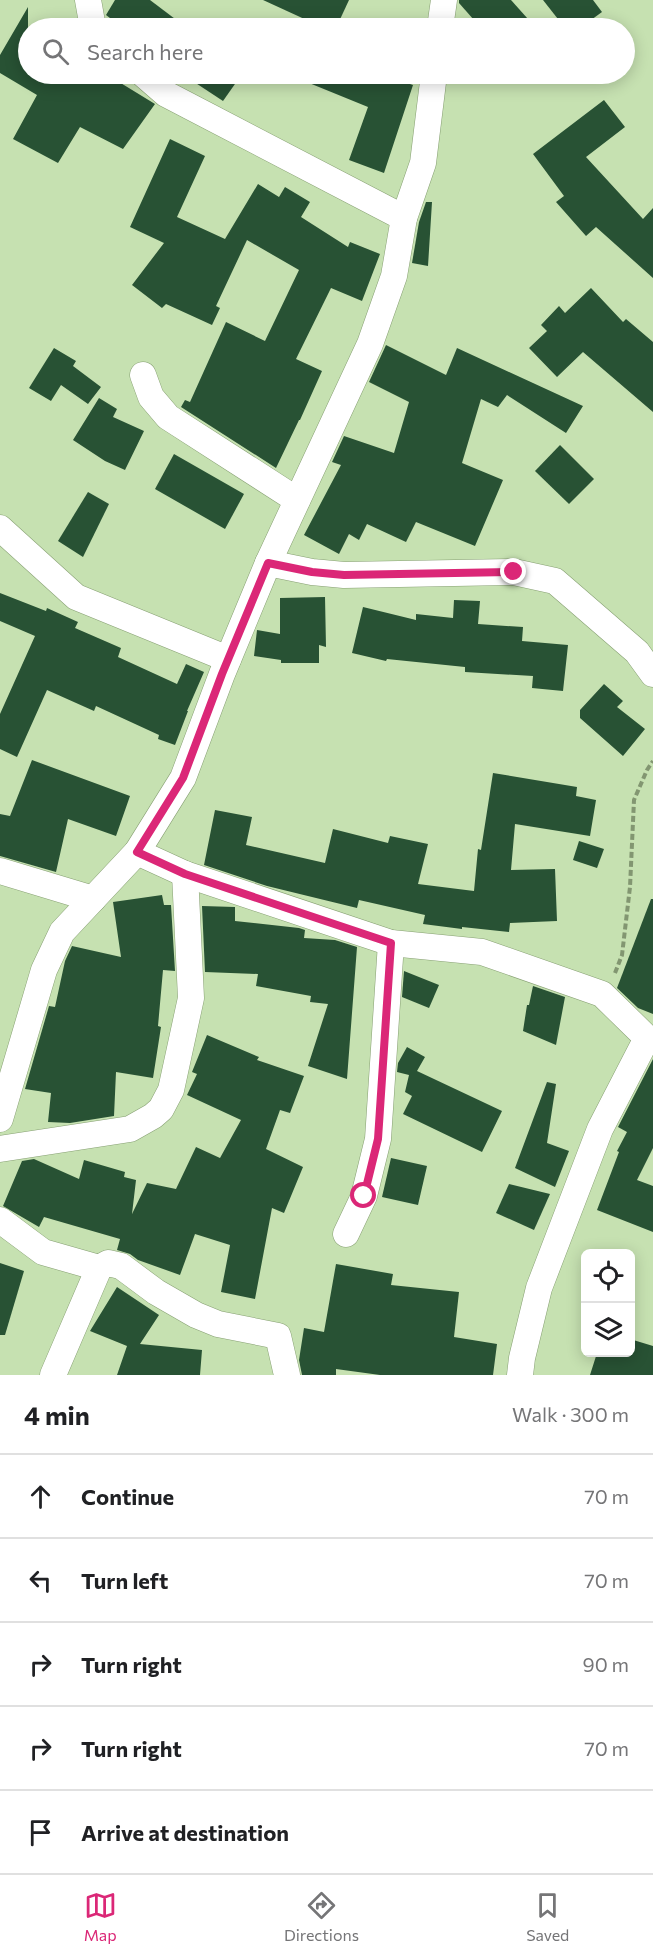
<!DOCTYPE html>
<meta charset="utf-8">
<style>
:root{--surface:#fff;--page:#f6f6f6;--text:#202124;--muted:#757577;--line:#e0e0e0;--accent:#db2777}
body{margin:0;font-family:Commissioner,sans-serif;background:var(--page);color:var(--text)}
.controls{position:absolute;right:18px;bottom:18px;display:grid;overflow:hidden;border-radius:9px;box-shadow:0 3px 15px #0003}
.controls button{width:54px;height:54px;display:grid;place-items:center;padding:0;border:0;border-bottom:2px solid var(--line);background:var(--surface);color:var(--text);font:30px sans-serif}
.stop{position:absolute;width:18px;height:18px;margin:-14px;border:4px solid #db2777;border-radius:50%;background:#fff}
.stop.end{background:#db2777;border-color:#fff;box-shadow:0 2px 6px #0008}
.list{margin:0;padding:0;list-style:none}
h2{display:flex;justify-content:space-between;align-items:center;height:78px;margin:0;padding:0 24px;font-size:26px}
h2 small{font-size:20px;font-weight:400;color:var(--muted)}
.list li{display:grid;grid-template-columns:39px 1fr auto;gap:18px;align-items:center;box-sizing:border-box;height:84px;padding:0 24px;border-top:2px solid var(--line)}
.list b{display:block;font-size:22px;white-space:nowrap}
.list em{font-size:20px;font-style:normal;color:var(--muted)}
.icon{flex:none;width:33px;height:33px;fill:none;stroke:currentColor;stroke-width:2;stroke-linecap:round;stroke-linejoin:round}
.map{position:relative;flex:none;width:653px;height:1375px;overflow:hidden}
.search{position:absolute;background:var(--surface);box-shadow:0 3px 15px #0003;left:18px;right:18px;top:18px;height:66px;display:flex;align-items:center;gap:15px;box-sizing:border-box;padding:0 21px;border-radius:33px;color:var(--muted);font-size:22px}
.sheet{height:498px;background:var(--surface)}
nav{display:flex;justify-content:space-around;align-items:center;box-sizing:border-box;height:84px;border-top:2px solid var(--line);background:var(--surface);font-size:16px;color:var(--muted)}
nav a{display:grid;justify-items:center;gap:3px}
nav .on{color:var(--accent)}
.map>svg:first-child{display:block}
.building{fill:#285234}
.lines{fill:none;stroke-linecap:round;stroke-linejoin:round}
.minor-casing{stroke:#87a073;stroke-width:27}
.path{stroke:#829671;stroke-width:4;stroke-dasharray:6 3;stroke-linecap:butt}
.minor{stroke:#fff;stroke-width:26}
.route{stroke:#db2777;stroke-width:8}
</style>
<div class="map">
<svg width="653" height="1375" viewBox="0 0 653 1375">
<rect width="100%" height="100%" fill="#c6e1b1"/>
<!-- building -->
<g class="building">
<path d="M115,0H150L187,28H123L106,15Z"/>
<path d="M263,0H349L336,28H324Z"/>
<path d="M459,0H511L536,28H481L459,3Z"/>
<path d="M543,0H593L602,12L580,28H565Z"/>
<path d="M28,7V74H106L155,104L123,149L80,127L58,163L13,139L37,95L0,73V55Z"/>
<path d="M182,74H242L223,101Z"/>
<path d="M287,74H380L413,85L384,173L349,160L368,107Z"/>
<path d="M604,100L625,127L586,157L643,219L653,208V278L596,227L586,236L556,202L564,196L533,154Z"/>
<path d="M170,139L205,156L177,217L225,239L258,184L279,197L285,187L310,202L301,217L348,247L350,242L380,254L362,301L331,288L296,359L322,371L300,420H299L276,468L181,407L185,400L190,402L226,322L265,341L299,270L247,240L216,306L220,308L212,325L166,304L162,308L132,285L164,243L130,227Z"/>
<path d="M426,202H432L428,266L412,263L419,222Z"/>
<path d="M591,288L623,322L626,319L653,342V412L583,352L557,377L529,348L547,331L541,325L559,306L565,313Z"/>
<path d="M386,345L446,375L457,348L583,406L566,433L507,395L498,407L481,399L462,463L503,480L475,546L416,522L406,542L367,524L359,540L349,534L339,554L304,535L341,465L332,462L344,436L394,453L409,402L369,382Z"/>
<path d="M54,348L76,361L73,366L101,387L88,404L61,385L51,401L29,388Z"/>
<path d="M99,398L117,409L113,417L144,431L125,470L105,461L73,440Z"/>
<path d="M560,445L594,479L569,504L535,471Z"/>
<path d="M174,454L244,494L225,529L155,489Z"/>
<path d="M88,492L109,504L83,557L58,541Z"/>
<path d="M0,593L46,611L47,608L78,622L75,628L121,648L118,657L177,684L186,664L204,672L187,711H188L175,745L158,739L159,735L96,706L94,711L47,690L17,757L0,749V714L35,636L0,621Z"/>
<path d="M325,597L326,647L319,645V663H281V660L254,656L257,630L280,634V598Z"/>
<path d="M454,600L480,601L478,624L523,627L522,641L568,645L563,691L532,688L533,676L465,672V667L387,659L386,661L352,653L363,607L416,620V614L453,618Z"/>
<path d="M604,684L623,701L617,707L645,729L623,756L580,718V710Z"/>
<path d="M32,760L130,796L116,836L68,819L56,872L0,856V814L10,816Z"/>
<path d="M493,773L577,787L576,796L596,800L590,836L515,824L511,870L555,869L557,921L510,923L509,932L462,927V929L423,924L425,915L359,900L357,908L267,886L204,865L215,810L252,817L246,845L325,863L333,829L388,843L390,836L428,844L418,884L474,891L478,849L481,850Z"/>
<path d="M579,841L604,849L597,868L573,860Z"/>
<path d="M162,895L164,905H171L175,971L163,970L158,1026L161,1027L153,1078L116,1072L114,1116L70,1123L48,1122L51,1093L25,1089L49,1006L55,1007L65,961L72,946L121,957L113,902Z"/>
<path d="M651,899H653V1014L638,1008L617,988Z"/>
<path d="M202,906L235,907V921L299,928L305,930L304,938L335,940L357,947L347,1079L308,1066L328,1004L310,1002L311,996L256,986L258,974L205,972Z"/>
<path d="M404,971L439,985L429,1008L402,997Z"/>
<path d="M533,986L565,997L556,1045L523,1031L527,1005H529Z"/>
<path d="M207,1035L259,1057L257,1060L304,1076L290,1113L280,1110L266,1149L303,1167L284,1213L272,1208L255,1299L221,1292L230,1245L195,1234L180,1275L138,1260L130,1254L117,1250L120,1239L44,1217L39,1227L3,1206L22,1161L34,1159L79,1179L84,1160L125,1172L124,1177L136,1180L132,1214L147,1183L176,1189L196,1147L220,1158L241,1120L187,1095L197,1074L192,1072Z"/>
<path d="M407,1047L425,1057L417,1071L502,1111L482,1152L403,1114L412,1096L405,1092L409,1075L397,1072L398,1063Z"/>
<path d="M653,1059V1148L637,1180L653,1186V1232L597,1210L619,1152L617,1151L627,1132L618,1127Z"/>
<path d="M547,1082L556,1084L547,1143L569,1151L555,1187L515,1168Z"/>
<path d="M391,1158L427,1166L418,1205L382,1197Z"/>
<path d="M509,1184L550,1194L534,1230L496,1213Z"/>
<path d="M0,1263L24,1271L5,1335H0Z"/>
<path d="M336,1264L393,1274L391,1285L459,1292L454,1337L497,1344L493,1375H380L336,1369V1375H302L299,1360L304,1328L324,1332Z"/>
<path d="M117,1287L159,1315L140,1344L202,1350L200,1375H117L127,1346L90,1331Z"/>
<path d="M630,1339L653,1346V1375H590L597,1353H630Z"/>
</g>
<g class="lines">
<!-- minor casing -->
<g class="minor-casing">
<g id="minor">
<path d="M88,0L93,28"/>
<path d="M440,28L444,0"/>
<path d="M143,74L166,94L404,218"/>
<path d="M143,375L151,397L168,417L297,500"/>
<path d="M0,528L76,597L228,659"/>
<path d="M268,563L312,572L344,575L514,572L555,581L637,652L653,674"/>
<path d="M137,852L185,874L391,943L482,952L602,994L647,1038L653,1039"/>
<path d="M0,871L93,899"/>
<path d="M0,1119L44,970L62,932L137,852L183,778L222,674L268,563L370,344L394,276L404,218L423,163L434,74"/>
<path d="M0,1149L130,1129L153,1116L161,1109L171,1090L191,998L185,874"/>
<path d="M0,1220L43,1252L99,1268"/>
<path d="M346,1234L364,1196L378,1139L391,943"/>
<path d="M53,1375L99,1268L108,1263L121,1266L156,1292L196,1315L218,1324L278,1336L287,1375"/>
<path d="M520,1375L522,1358L539,1288L600,1129L647,1038"/>
</g>
</g>
<!-- path -->
<path class="path" d="M615,973L622,955L630,887L634,800L647,770L653,761"/>
<!-- minor -->
<use href="#minor" class="minor"/>
</g>
<g class="lines">
<!-- route -->
<path class="route" d="M364,1196L378,1139L391,943L185,874L137,852L183,778L222,674L268,563L312,572L344,575L514,572"/>
</g>
</svg>
<div class="controls">
<button><svg class="icon" aria-label="locate" viewBox="0 0 24 24"><circle cx="12" cy="12" r="6"/><path d="M12 2v4M12 18v4M2 12h4M18 12h4"/></svg></button>
<button><svg class="icon" aria-label="layers" viewBox="0 0 24 24"><path d="M12 4l9 5-9 5-9-5zM3 14l9 5 9-5"/></svg></button>
</div>
<div class="stop" style="left:364px;top:1196px"></div>
<div class="stop end" style="left:514px;top:572px"></div>
<div class="search"><svg class="icon" aria-label="search" viewBox="0 0 24 24"><circle cx="10" cy="10" r="6"/><path d="M15 15l6 6"/></svg>Search here</div>
</div>
<section class="sheet">
<h2>4 min<small>Walk · 300 m</small></h2>
<ul class="list">
<li><svg class="icon" aria-label="ahead" viewBox="0 0 24 24"><path d="M12 20V5M6 11l6-6 6 6"/></svg><div><b>Continue</b></div><em>70 m</em></li>
<li><svg class="icon" aria-label="left" viewBox="0 0 24 24"><path d="M17 20v-9H6M10 6l-5 5 5 5"/></svg><div><b>Turn left</b></div><em>70 m</em></li>
<li><svg class="icon" aria-label="right" viewBox="0 0 24 24"><path d="M7 20v-9h11M14 6l5 5-5 5"/></svg><div><b>Turn right</b></div><em>90 m</em></li>
<li><svg class="icon" aria-label="right" viewBox="0 0 24 24"><path d="M7 20v-9h11M14 6l5 5-5 5"/></svg><div><b>Turn right</b></div><em>70 m</em></li>
<li><svg class="icon" aria-label="arrive" viewBox="0 0 24 24"><path d="M6 21V4h12l-3 4 3 4H6"/></svg><div><b>Arrive at destination</b></div></li>
</ul>
</section>
<nav>
<a class="on"><svg class="icon" aria-label="map" viewBox="0 0 24 24"><path d="M3 6l6-2 6 2 6-2v14l-6 2-6-2-6 2zM9 4v14M15 6v14"/></svg>Map</a>
<a><svg class="icon" aria-label="directions" viewBox="0 0 24 24"><path d="M12 3l9 9-9 9-9-9zM9 14v-3h6M13 9l2 2-2 2"/></svg>Directions</a>
<a><svg class="icon" aria-label="saved" viewBox="0 0 24 24"><path d="M7 4h10v16l-5-4-5 4z"/></svg>Saved</a>
</nav>
